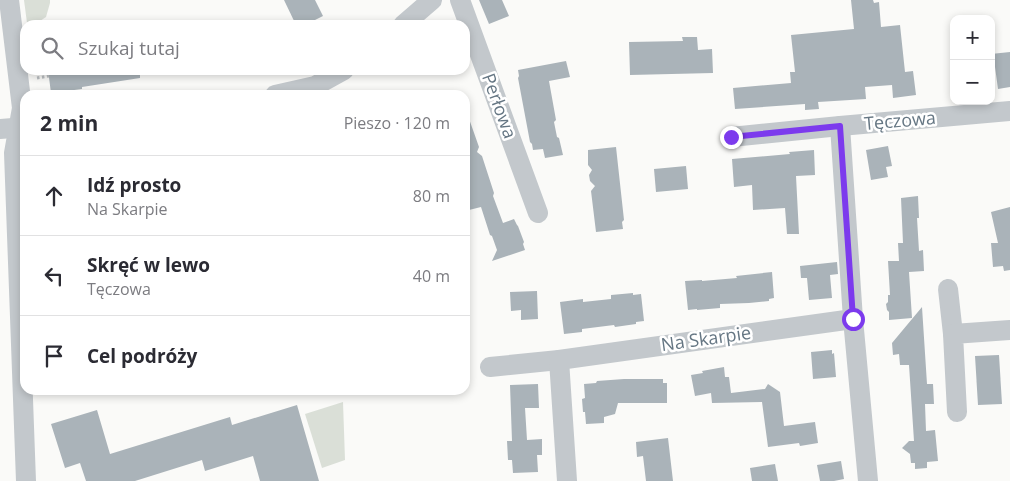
<!DOCTYPE html>
<html lang="pl">
<meta charset="utf-8">
<style>
:root{--surface:#fff;--page:#f7f7f7;--text:#2b2b33;--muted:#7c7c81;--line:#e1e1e2}
body{margin:0;font-family:"Open Sans",sans-serif;background:var(--page);color:var(--text)}
.controls{position:absolute;right:15px;top:15px;display:grid;overflow:hidden;border-radius:10px;box-shadow:0 2px 8px #0003}
.controls button{width:45px;height:45px;display:grid;place-items:center;padding:0;border:0;border-bottom:1px solid var(--line);background:var(--surface);color:var(--text);font:25px sans-serif}
.stop{position:absolute;width:15px;height:15px;margin:-11px;border:4px solid #7c3aed;border-radius:50%;background:#fff}
.stop.end{background:#7c3aed;border-color:#fff;box-shadow:0 1px 5px #0008}
.list{margin:0;padding:0;list-style:none}
h2{display:flex;justify-content:space-between;align-items:center;height:65px;margin:0;padding:0 20px;font-size:21px}
h2 small{font-size:16px;font-weight:400;color:var(--muted)}
.list li{display:grid;grid-template-columns:32px 1fr auto;gap:15px;align-items:center;box-sizing:border-box;height:80px;padding:0 20px;border-top:1px solid var(--line)}
.list b{display:block;font-size:19px;white-space:nowrap}
.list p{margin:0;font-size:16px;white-space:nowrap;color:var(--muted)}
.list em{font-size:16px;font-style:normal;color:var(--muted)}
.icon{flex:none;width:28px;height:28px;fill:none;stroke:currentColor;stroke-width:2;stroke-linecap:round;stroke-linejoin:round}
.map{position:relative;flex:none;width:1010px;height:481px;overflow:hidden}
.search{position:absolute;background:var(--surface);box-shadow:0 2px 8px #0003;left:20px;top:20px;width:450px;height:55px;display:flex;align-items:center;gap:12px;box-sizing:border-box;padding:0 18px;border-radius:15px;color:var(--muted);font-size:19px}
.panel{position:absolute;background:var(--surface);box-shadow:0 2px 8px #0003;left:20px;top:90px;width:450px;height:305px;border-radius:15px}
.map>svg:first-child{display:block}
.green{fill:#dadfd7}
.building{fill:#aab3b9}
.lines{fill:none;stroke-linecap:round;stroke-linejoin:round}
.path{stroke:#bbbfc2;stroke-width:3;stroke-dasharray:2.5 2.5;stroke-linecap:butt}
.minor{stroke:#c3c8cc;stroke-width:20}
.route{stroke:#7c3aed;stroke-width:6}
.labels{text-anchor:middle;stroke-width:5;stroke-linejoin:round;paint-order:stroke}
.street-label{font-size:18px;fill:#657683;stroke:#fff}
</style>
<div class="map">
<svg width="1010" height="481" viewBox="0 0 1010 481">
<rect width="100%" height="100%" fill="#fafaf8"/>
<!-- green -->
<g class="green">
<path d="M24,0H50V3L46,17L34,25L27,23Z"/>
<path d="M343,402L345,460L322,468L305,414Z"/>
</g>
<!-- building -->
<g class="building">
<path d="M284,0H315L323,16L305,25H296Z"/>
<path d="M479,0H502L509,16L489,24Z"/>
<path d="M851,0H873L874,3L879,2L881,27L900,25L905,72L913,71L916,95L893,98L892,85L865,87L866,99L818,102L819,109L805,110V104L735,109L733,88L791,83L790,72H795L791,35L854,29Z"/>
<path d="M682,37H697L698,50L712,49L713,73L630,75L629,42L683,41Z"/>
<path d="M1010,52V87L998,89L995,67L991,68V54Z"/>
<path d="M566,61L570,77L549,81L556,120L554,122L557,137L559,138L563,155L545,158L543,149L533,150L532,144L530,142L518,78L519,76L518,70Z"/>
<path d="M48,70H140V78L82,87V89L51,93Z"/>
<path d="M467,113L479,147L477,152L482,156L494,193L493,196L503,223L514,219L517,225L518,226L524,242L523,244L525,250L492,261L497,250L492,236L490,235L481,207L469,210L465,199V114Z"/>
<path d="M888,146L892,166L886,167L888,177L871,180L866,150Z"/>
<path d="M616,147L624,220L622,222L623,229L596,232L591,191L595,186L590,181L589,175L592,170L588,165V150Z"/>
<path d="M814,150L815,175L796,176L799,234H787L785,208L753,210L752,185L734,187L732,159L790,154L789,152Z"/>
<path d="M686,166L688,189L656,192L654,169Z"/>
<path d="M918,196L919,218H917L919,251L923,250L924,271L909,272L912,318L889,320V312L887,310L886,304L888,302V295H890L888,261H899L898,243H903L901,198Z"/>
<path d="M1010,207V270L1004,271L1003,266L993,267L991,243H998L991,212Z"/>
<path d="M837,262L838,274L830,275L832,298L809,300L807,278H801L800,266Z"/>
<path d="M772,272L774,298L769,299V301L749,303L720,304V308L697,310V309L688,310L685,281L702,280V281L737,278L736,276Z"/>
<path d="M537,291L538,319L521,320V310L511,311L510,292Z"/>
<path d="M633,293V295L641,294L644,321L636,322V324L615,327L614,325L582,329V332L564,334L560,302L583,299V302L611,299V295Z"/>
<path d="M922,307L927,384H933L934,404H925L926,431L935,430L938,461L927,462V468L915,469V463H911L910,454L902,448L909,441H914L909,365H900L899,354L893,355L892,343Z"/>
<path d="M832,350V354L834,353L836,377L813,379L811,352Z"/>
<path d="M999,355L1002,404L978,405L975,356Z"/>
<path d="M724,367L725,377H729L731,393L765,389L768,384L780,392L784,426L815,422L818,443L800,446L799,443L768,447L762,402L712,403L711,393L695,396L691,375L703,373L702,371Z"/>
<path d="M624,379H663V383H667V403H618L615,414L604,417V423L586,424L585,412H583L582,399L585,398L584,384L596,383L597,381Z"/>
<path d="M538,384L539,408H525L527,440L542,439V455H537L538,472L513,473L512,460H508L507,441H512L510,385Z"/>
<path d="M297,405L319,481H260L253,456L205,471L202,460L135,481H86L80,463L65,468L51,424L97,410L110,454L230,417L232,425Z"/>
<path d="M668,438L673,481H646L643,456L637,457L636,442Z"/>
<path d="M841,461L844,479L834,481H820L817,465Z"/>
<path d="M775,464L778,481H752L750,468Z"/>
</g>
<g class="lines">
<!-- path -->
<path class="path" d="M37,78L49,76"/>
<!-- minor -->
<g class="minor">
<path d="M9,0L22,108L14,153L26,481"/>
<path d="M460,0L538,213"/>
<path d="M403,25L432,0"/>
<path d="M275,95L315,86L344,70"/>
<path d="M840,126L853,319L868,481"/>
<path d="M0,129L25,127"/>
<path d="M731,137L840,126L1010,111"/>
<path d="M948,289L953,334"/>
<path d="M490,367L559,360"/>
<path d="M957,412L953,334L1010,330"/>
<path d="M567,481L559,360L853,319"/>
</g>
</g>
<g class="lines">
<!-- route -->
<path class="route" d="M731,137L840,126L853,319"/>
</g>
<g class="labels">
<!-- street labels -->
<g class="street-label">
<text transform="translate(499 106) rotate(70)" y="6">Perłowa</text>
<text transform="translate(900 121) rotate(-5)" y="6">Tęczowa</text>
<text transform="translate(706 339) rotate(-8)" y="6">Na Skarpie</text>
</g>
</g>
</svg>
<div class="controls">
<button>+</button>
<button>−</button>
</div>
<div class="stop" style="left:853px;top:319px"></div>
<div class="stop end" style="left:731px;top:137px"></div>
<div class="search"><svg class="icon" aria-label="search" viewBox="0 0 24 24"><circle cx="10" cy="10" r="6"/><path d="M15 15l6 6"/></svg>Szukaj tutaj</div>
<section class="panel">
<h2>2 min<small>Pieszo · 120 m</small></h2>
<ul class="list">
<li><svg class="icon" aria-label="ahead" viewBox="0 0 24 24"><path d="M12 20V5M6 11l6-6 6 6"/></svg><div><b>Idź prosto</b><p>Na Skarpie</p></div><em>80 m</em></li>
<li><svg class="icon" aria-label="left" viewBox="0 0 24 24"><path d="M17 20v-9H6M10 6l-5 5 5 5"/></svg><div><b>Skręć w lewo</b><p>Tęczowa</p></div><em>40 m</em></li>
<li><svg class="icon" aria-label="arrive" viewBox="0 0 24 24"><path d="M6 21V4h12l-3 4 3 4H6"/></svg><div><b>Cel podróży</b></div></li>
</ul>
</section>
</div>
